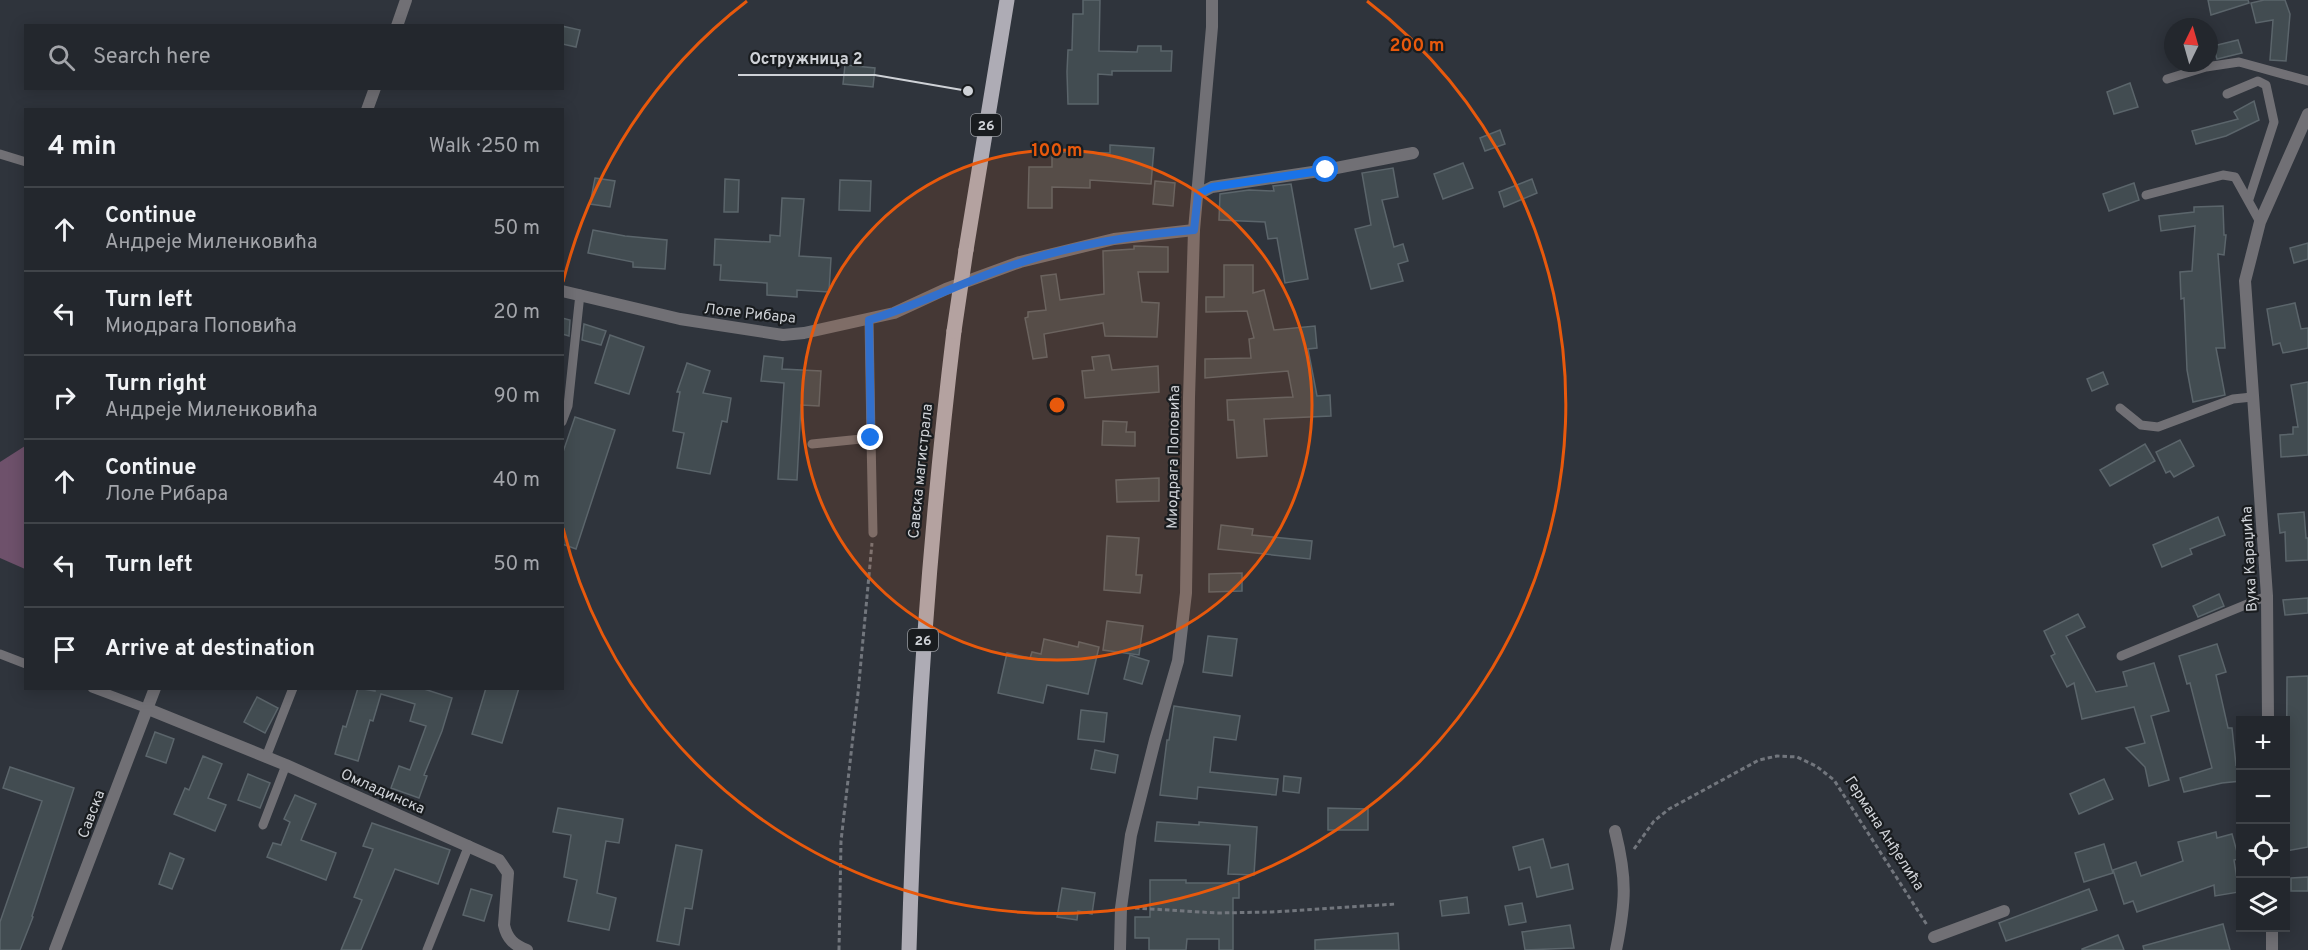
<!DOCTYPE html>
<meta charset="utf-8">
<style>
:root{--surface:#23272d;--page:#2b2f35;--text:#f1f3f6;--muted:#a3a5aa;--line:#404449}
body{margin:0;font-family:Overpass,sans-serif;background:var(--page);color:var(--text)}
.controls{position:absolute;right:18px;bottom:18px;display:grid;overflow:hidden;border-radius:0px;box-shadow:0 3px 15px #0003}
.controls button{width:54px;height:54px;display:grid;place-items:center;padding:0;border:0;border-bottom:2px solid var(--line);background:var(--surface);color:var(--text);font:30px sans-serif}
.compass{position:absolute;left:2164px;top:18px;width:54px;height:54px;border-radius:50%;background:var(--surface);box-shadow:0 3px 15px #0003;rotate:5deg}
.stop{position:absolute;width:18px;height:18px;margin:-14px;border:4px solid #1a73e8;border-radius:50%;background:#fff}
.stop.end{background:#1a73e8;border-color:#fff;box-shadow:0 2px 6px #0008}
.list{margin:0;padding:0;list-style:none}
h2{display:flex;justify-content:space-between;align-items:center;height:78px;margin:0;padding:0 24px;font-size:26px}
h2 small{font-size:20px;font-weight:400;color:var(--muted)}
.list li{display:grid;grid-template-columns:39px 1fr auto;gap:18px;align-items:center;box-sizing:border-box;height:84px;padding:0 24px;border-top:2px solid var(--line)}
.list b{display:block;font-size:22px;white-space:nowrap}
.list p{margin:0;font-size:20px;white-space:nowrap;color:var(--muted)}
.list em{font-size:20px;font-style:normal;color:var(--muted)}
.icon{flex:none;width:33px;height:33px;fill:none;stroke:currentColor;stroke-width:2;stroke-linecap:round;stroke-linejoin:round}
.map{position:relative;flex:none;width:2308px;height:950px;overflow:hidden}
.search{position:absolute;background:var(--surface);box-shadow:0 3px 15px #0003;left:24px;top:24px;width:540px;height:66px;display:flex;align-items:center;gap:15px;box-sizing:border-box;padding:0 21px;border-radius:0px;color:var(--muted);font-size:22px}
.panel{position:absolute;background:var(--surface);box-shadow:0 3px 15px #0003;left:24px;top:108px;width:540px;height:582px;border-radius:0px}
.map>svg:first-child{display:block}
.green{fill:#6e516b}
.building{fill:#424c51;stroke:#5b656b;stroke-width:1.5}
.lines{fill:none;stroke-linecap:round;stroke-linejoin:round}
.path{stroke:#72767d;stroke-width:3;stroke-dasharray:4.5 3;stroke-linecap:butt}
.service{stroke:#717075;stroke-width:9}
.minor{stroke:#717075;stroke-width:12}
.tertiary{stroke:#717075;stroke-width:12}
.primary{stroke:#aeacb5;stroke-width:15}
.primary-bridge{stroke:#aeacb5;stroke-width:15}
.route{stroke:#1a73e8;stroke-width:8}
.ring{fill:none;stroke:#e8590c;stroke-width:3}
.labels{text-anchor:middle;stroke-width:4.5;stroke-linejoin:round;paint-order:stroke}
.shield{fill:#191c1f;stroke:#989ba0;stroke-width:1.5}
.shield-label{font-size:14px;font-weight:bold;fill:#cfd2d7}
.street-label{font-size:15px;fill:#cfd2d7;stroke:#191c1f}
.centre{fill:#e8590c;stroke:#191c1f;stroke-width:3}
.ring-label{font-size:18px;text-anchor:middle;font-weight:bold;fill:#e8590c;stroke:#191c1f;stroke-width:4.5;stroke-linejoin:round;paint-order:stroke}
.leader{fill:none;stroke:#cfd2d7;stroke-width:2}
.callout-dot{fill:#cfd2d7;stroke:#191c1f;stroke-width:2}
.callout-label{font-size:16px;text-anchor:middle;font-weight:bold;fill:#cfd2d7;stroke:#191c1f;stroke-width:4.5;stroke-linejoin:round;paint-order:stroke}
</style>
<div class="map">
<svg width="2308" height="950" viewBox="0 0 2308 950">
<rect width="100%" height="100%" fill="#2f343c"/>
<!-- green -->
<path class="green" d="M25,446V569L0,558V462Z"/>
<!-- building -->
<g class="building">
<path d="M1083,0H1100L1099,51L1137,52L1138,46H1161V51H1172L1171,71H1112V75L1098,74V104H1068L1067,72L1068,50H1072L1073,14H1083Z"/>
<path d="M2208,0H2248L2249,3L2211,15Z"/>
<path d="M2264,0H2285L2290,14L2286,61L2270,60L2273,20L2256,23L2251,3Z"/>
<path d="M562,26L580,30L576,47L562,44Z"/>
<path d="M2238,40L2242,53L2217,59L2213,46Z"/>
<path d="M845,65L875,68L873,87L843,84Z"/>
<path d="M2130,83L2138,107L2114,114L2107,92Z"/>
<path d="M2254,101L2259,120L2226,136L2196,144L2192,131L2238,119L2234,112Z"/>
<path d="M1500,130L1505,144L1485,151L1480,138Z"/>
<path d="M1110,145L1154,148L1151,184L1090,180V188L1052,187V208H1028L1029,167H1052V152L1110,153Z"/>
<path d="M1463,163L1473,188L1443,199L1434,174Z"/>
<path d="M1393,168L1398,197L1382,200L1394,247L1403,244L1408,261L1398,264L1403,281L1371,289L1355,229L1371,225L1362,173Z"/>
<path d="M595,178L615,181L610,207L590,204Z"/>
<path d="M725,179L739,180L738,212H724Z"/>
<path d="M1532,179L1537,193L1504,207L1499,192Z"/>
<path d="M840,180L871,181L870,211L839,210Z"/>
<path d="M1155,181L1175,183L1173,206L1153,204Z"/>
<path d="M2134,183L2139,200L2109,211L2103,194Z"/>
<path d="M1291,184L1308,279L1285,283L1277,238L1268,239L1265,222L1219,220L1220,194L1249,190L1274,191L1273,186Z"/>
<path d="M782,198L804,199L799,256L831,258L829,292L797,290V297L767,295V283L720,280L721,265H714L715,239L770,242V235L780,236Z"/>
<path d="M2223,206L2224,235H2226L2224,255L2218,254L2225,348H2216L2225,395L2193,402L2187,370L2184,298L2181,299L2180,272L2192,271L2195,226L2161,231L2159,216L2194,212V207Z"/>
<path d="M593,230L625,236L667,240L665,269L633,267V262L588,253Z"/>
<path d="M2308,243V259L2294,263L2290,248Z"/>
<path d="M1134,246L1168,247V272H1138L1142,302L1159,303L1157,337L1105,336L1103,323L1044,334L1047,357L1033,359L1025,318L1028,317V312L1046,310L1041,276L1056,274L1060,300L1104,294L1103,251L1134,249Z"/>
<path d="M1224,265H1253V293L1264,290L1274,330L1315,326L1317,348L1308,349L1317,396L1330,395L1331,416L1264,419L1267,456L1237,458L1234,420H1228L1227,400L1293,397L1288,371L1205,378V359L1251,358L1249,339L1254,338L1247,311L1206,312V297H1224Z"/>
<path d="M2295,303L2301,329L2308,328V348L2283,353L2280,343L2273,345L2267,309Z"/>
<path d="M562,318L570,320L569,336L562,334Z"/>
<path d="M584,324L606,331L601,345L582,340Z"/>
<path d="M610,335L644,347L629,394L595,383Z"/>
<path d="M1109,355L1112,370L1158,366L1159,392L1085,398L1082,371L1094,370L1092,357Z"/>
<path d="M764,356L783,358L782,369L821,371L819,406L801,405L797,480L778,479L784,383L761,381Z"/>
<path d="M687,363L710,371L703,393L731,398L727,422L722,421L710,474L677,468L684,433L673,431L680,392H677Z"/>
<path d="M2103,372L2108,384L2092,391L2087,379Z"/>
<path d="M2308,382V455L2281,457L2280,435L2293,434V427H2298L2291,385Z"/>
<path d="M575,417L615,430L576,549L562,544V455Z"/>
<path d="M1103,421L1127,422L1126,432H1135V446L1102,445Z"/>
<path d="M2180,440L2194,466L2174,477L2170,471L2166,473L2156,452Z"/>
<path d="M2145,444L2155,461L2110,486L2100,470Z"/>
<path d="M1159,478V501L1117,502L1116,480Z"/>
<path d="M2304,512L2306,538H2308V560L2286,561L2285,532L2280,533L2278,514Z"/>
<path d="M2218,517L2225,535L2190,549L2192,554L2162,567L2153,545Z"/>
<path d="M1221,525L1253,529L1252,535L1312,541L1310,559L1218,549Z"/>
<path d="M1107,536L1139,538L1136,575H1142L1140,593L1104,590Z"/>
<path d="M1242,573V591L1209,592V574Z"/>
<path d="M2219,594L2224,606L2198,617L2193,606Z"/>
<path d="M2308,598V613L2285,615L2283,600Z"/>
<path d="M2078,614L2085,627L2066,636L2096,692L2127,686L2123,672L2154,663L2169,711L2151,716L2169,780L2149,786L2145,767L2126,748L2145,743L2134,707L2082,719L2074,683L2067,687L2051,656L2055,654L2044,631Z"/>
<path d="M1107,621L1143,626L1139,655L1103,650Z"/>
<path d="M1208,636L1237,639L1232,676L1203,672Z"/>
<path d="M1044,639L1078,647L1079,642L1099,647L1088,694L1047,685L1043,703L998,693L1007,653L1030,658L1032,652L1041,654Z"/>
<path d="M2217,644L2226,672L2216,675L2228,728H2232L2236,765L2238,764L2241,781L2222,783L2184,792L2180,778L2212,768L2190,683L2187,684L2179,656Z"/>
<path d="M1130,655L1149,661L1142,684L1124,679Z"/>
<path d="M2308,676V847L2286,851L2287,677Z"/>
<path d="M358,688L375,691V688H421L452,698L442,731L424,775L427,776L419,798L391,788L399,766L410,770L426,726L410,721L415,704L381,694L373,721L370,720L358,761L335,754L343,726L346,727Z"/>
<path d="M486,688H519L502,743L472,734Z"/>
<path d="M257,697L278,708L265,733L244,722Z"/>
<path d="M1174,706L1240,716L1236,740L1214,737L1210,772L1278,779L1276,795L1198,787L1197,799L1160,795L1167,740H1169Z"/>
<path d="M1081,710L1107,713L1104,742L1078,739Z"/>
<path d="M155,732L174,739L166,763L146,756Z"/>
<path d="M1095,750L1118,755L1115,773L1091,769Z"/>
<path d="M203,756L222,764L208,798L226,805L215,831L174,814L185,788L189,790Z"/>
<path d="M10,767L74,788L32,916L33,917L20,950H0V922L42,801L3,788Z"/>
<path d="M248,774L270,783L260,808L238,800Z"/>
<path d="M1284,776L1301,778L1299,793L1283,791Z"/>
<path d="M2104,779L2113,799L2079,814L2070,794Z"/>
<path d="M295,795L316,804L301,840L336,853L326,880L267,857L273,843L281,845L290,822L284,819Z"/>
<path d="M558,808L623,819L619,843L606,841L597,893L616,898L609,930L568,921L577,880L564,877L571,835L553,832Z"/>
<path d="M1328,808L1368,809V830H1328Z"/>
<path d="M1157,822L1199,825V822L1257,827L1254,875L1228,874L1230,845L1155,841Z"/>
<path d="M372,823L450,850L438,884L395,869L361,950H341L362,900L354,897L373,849L363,846Z"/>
<path d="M2216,832L2217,838L2232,834L2239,859L2234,860L2239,892L2215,896L2214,885L2137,912L2133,901L2124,904L2113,870L2136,862L2141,876L2183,861L2178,842Z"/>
<path d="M1543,839L1551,868L1568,864L1573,889L1537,897L1530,867L1519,870L1513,847Z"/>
<path d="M2104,844L2113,873L2084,882L2075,853Z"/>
<path d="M676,845L702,850L692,909L685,908L679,945L657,941Z"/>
<path d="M170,853L184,859L172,889L159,884Z"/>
<path d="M2308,877V891H2291V878Z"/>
<path d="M1150,880H1186V883H1239V898H1233V950H1219V939H1187L1186,950H1149V938H1135V917H1150Z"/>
<path d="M1062,888L1095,893L1092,914L1078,911L1077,920L1057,917Z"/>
<path d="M471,889L492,895L484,921L463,915Z"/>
<path d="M2089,889L2097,910L2006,941L1999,923Z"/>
<path d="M1467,897L1469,913L1442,916L1440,901Z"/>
<path d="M1522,903L1526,922L1509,925L1505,906Z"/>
<path d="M2223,924L2230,950H2144L2143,946Z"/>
<path d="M1570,925L1574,948L1525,950L1522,932Z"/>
<path d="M1398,933L1399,950H1315V940Z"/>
<path d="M2118,935L2124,950H2082V949Z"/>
</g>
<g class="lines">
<!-- path -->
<g class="path">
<path d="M1634,849L1654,821L1669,809L1759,760L1777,756L1797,757L1816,766L1834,780L1927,925"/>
<path d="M1135,908L1217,913L1272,912L1396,904"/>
<path d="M839,950L841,841L858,693L872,543"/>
</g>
<!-- service -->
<g class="service">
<path d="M2167,79L2206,67L2239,62L2308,81"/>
<path d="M2227,94L2258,81L2266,85L2274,122L2249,199"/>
<path d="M0,154L26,162"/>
<path d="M2146,195L2223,175L2235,177L2260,222"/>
<path d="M2120,408L2141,425L2158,427L2233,399L2252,397"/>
<path d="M562,422L568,406L580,294"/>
<path d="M871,438L873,533"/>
<path d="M812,444L871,438L869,320"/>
<path d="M0,654L26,664"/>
<path d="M2121,656L2267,596"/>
<path d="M92,688L148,709"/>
<path d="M266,757L293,688"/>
<path d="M263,825L286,765"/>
<path d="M427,950L469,845"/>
</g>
<!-- minor -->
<g class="minor">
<path d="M1198,194L1212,187L1326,170L1413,153"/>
<path d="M562,291L680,319L783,335L804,333L894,313L946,289L1020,262L1114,239L1194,230"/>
<path d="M148,709L286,765L499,860L508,873L504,925C507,939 514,945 527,950"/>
<path d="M2268,720L2267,596L2245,281L2260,222L2308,114"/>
<path d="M1615,831C1627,879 1626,901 1616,950"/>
<path d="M2272,928V950"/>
<path d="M1934,937L2004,911"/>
<path d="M1120,950L1121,908L1131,835L1155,740L1178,661L1186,593L1189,398L1194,230L1212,27V0"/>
</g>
<!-- tertiary -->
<g class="tertiary">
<path d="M397,26L406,0"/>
<path d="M367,110L375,88"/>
<path d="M55,950L155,688"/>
</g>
<!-- primary -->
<g class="primary">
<path d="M966,250L1007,0"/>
<path d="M909,950C915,743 929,537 954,331"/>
</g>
<!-- primary-bridge -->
<path class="primary-bridge" d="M954,331L966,250"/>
</g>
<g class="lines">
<!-- route -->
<path class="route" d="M871,438L869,320C920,305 968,279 1019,263C1075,244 1135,235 1194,230L1198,194L1212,187L1326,170"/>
</g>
<!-- distance rings -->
<circle cx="1057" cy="405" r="255" fill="#e8590c" fill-opacity=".12"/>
<g class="ring">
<circle cx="1057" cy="405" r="255"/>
<path d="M563 282A509 509 0 0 1 747 1M1367 1A509 509 0 1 1 563 528"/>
</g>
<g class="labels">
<!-- shield labels -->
<g class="shield">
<rect x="971" y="114" width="30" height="22" rx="4.5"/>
<rect x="908" y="629" width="30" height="22" rx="4.5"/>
</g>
<g class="shield-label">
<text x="986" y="130">26</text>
<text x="923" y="645">26</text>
</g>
<!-- street labels -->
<g class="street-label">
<text transform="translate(750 313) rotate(6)" y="5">Лоле Рибара</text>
<text transform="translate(1173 457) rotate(-89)" y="5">Миодрага Поповића</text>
<text transform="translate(920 471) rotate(-84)" y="5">Савска магистрала</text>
<text transform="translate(2249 559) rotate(-93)" y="5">Вука Караџића</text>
<text transform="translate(383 791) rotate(24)" y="5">Омладинска</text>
<text transform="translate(91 814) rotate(-69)" y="5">Савска</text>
<text transform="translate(1885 833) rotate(57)" y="5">Германа Анђелића</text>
</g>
</g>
<circle cx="1057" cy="405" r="9" class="centre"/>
<g class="ring-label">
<text x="1417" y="51">200 m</text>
<text x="1057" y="156">100 m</text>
</g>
<!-- callouts -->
<path class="leader" d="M968 91L875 75H738"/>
<circle class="callout-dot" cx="968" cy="91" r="6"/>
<g class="callout-label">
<text x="806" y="64">Остружница 2</text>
</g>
</svg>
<div class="controls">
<button>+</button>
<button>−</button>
<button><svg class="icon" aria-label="locate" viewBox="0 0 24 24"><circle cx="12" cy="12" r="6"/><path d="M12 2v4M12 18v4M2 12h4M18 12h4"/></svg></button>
<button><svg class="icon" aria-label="layers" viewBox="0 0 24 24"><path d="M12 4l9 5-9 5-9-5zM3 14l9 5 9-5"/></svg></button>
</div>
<svg class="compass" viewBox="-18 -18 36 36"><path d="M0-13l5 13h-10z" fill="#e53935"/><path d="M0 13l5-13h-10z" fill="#a3a5aa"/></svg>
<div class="stop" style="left:1326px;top:170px"></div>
<div class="stop end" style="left:871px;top:438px"></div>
<div class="search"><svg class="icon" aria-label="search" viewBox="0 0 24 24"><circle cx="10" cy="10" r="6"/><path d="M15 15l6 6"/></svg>Search here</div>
<section class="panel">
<h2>4 min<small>Walk · 250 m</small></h2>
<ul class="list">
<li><svg class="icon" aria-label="ahead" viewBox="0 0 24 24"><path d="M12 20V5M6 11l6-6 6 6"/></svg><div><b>Continue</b><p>Андреје Миленковића</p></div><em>50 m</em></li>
<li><svg class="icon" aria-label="left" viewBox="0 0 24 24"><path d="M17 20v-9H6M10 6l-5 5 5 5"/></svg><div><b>Turn left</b><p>Миодрага Поповића</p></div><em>20 m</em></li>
<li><svg class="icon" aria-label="right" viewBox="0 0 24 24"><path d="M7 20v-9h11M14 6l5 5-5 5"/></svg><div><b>Turn right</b><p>Андреје Миленковића</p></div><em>90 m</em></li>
<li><svg class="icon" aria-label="ahead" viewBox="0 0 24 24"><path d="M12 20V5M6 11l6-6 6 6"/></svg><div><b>Continue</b><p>Лоле Рибара</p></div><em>40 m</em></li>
<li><svg class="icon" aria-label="left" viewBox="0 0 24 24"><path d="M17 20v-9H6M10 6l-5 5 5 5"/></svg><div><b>Turn left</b></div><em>50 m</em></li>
<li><svg class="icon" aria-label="arrive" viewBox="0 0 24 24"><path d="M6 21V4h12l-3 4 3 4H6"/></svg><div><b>Arrive at destination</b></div></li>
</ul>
</section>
</div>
